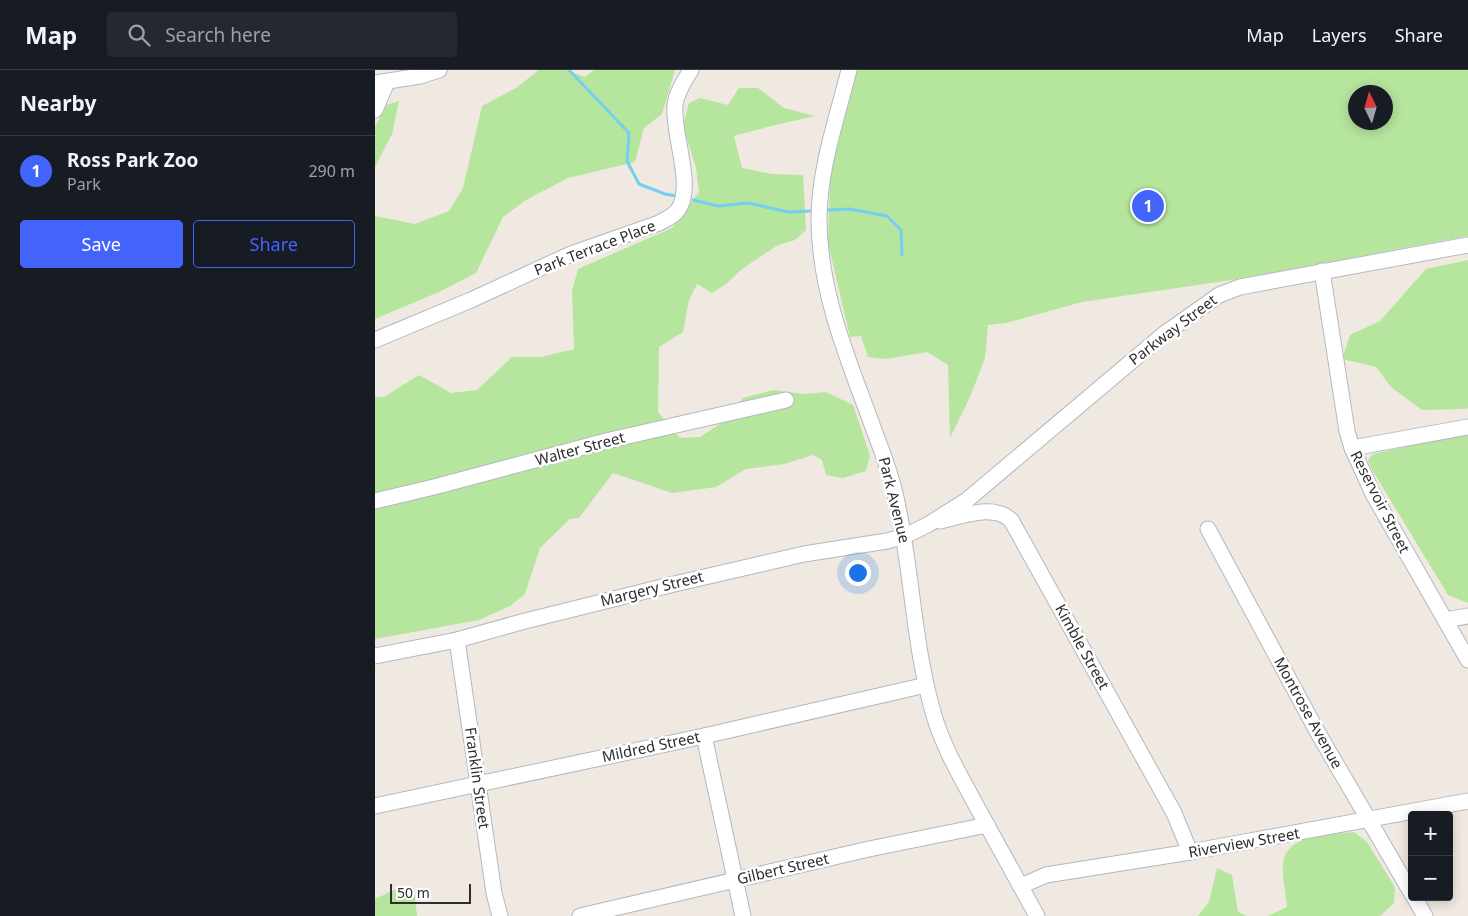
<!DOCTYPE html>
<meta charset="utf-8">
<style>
:root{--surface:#171b24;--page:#242831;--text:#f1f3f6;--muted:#9ea1a6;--line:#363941;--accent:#4264fb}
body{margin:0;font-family:"Noto Sans",sans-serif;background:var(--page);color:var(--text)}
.controls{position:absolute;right:15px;bottom:15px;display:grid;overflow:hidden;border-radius:5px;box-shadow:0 2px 12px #0003}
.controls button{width:45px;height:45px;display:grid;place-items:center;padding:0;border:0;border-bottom:1px solid var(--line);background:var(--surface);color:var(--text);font:25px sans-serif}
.compass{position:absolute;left:973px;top:15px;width:45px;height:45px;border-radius:50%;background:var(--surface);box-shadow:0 2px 12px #0003;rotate:355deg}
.scale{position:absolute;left:15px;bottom:12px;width:81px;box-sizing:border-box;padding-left:5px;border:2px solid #2e2e2e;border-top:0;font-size:14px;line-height:18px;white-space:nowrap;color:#2e2e2e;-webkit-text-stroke:4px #fff;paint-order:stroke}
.you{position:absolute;left:482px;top:502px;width:18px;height:18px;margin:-12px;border:4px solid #fff;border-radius:50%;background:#1a73e8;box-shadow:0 0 0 8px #1a73e833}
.badge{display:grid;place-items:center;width:32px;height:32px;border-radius:50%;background:var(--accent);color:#fff;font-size:16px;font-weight:700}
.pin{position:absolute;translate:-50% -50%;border:2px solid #fff;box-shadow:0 1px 5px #0006}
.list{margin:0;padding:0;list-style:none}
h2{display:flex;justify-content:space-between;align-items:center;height:65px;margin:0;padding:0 20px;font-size:21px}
h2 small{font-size:16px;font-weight:400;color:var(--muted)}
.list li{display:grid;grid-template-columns:32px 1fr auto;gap:15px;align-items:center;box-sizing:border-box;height:70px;padding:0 20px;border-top:1px solid var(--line)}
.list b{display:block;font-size:19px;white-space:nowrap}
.list p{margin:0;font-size:16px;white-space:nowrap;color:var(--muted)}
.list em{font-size:16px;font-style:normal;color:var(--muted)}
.actions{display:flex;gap:10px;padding:15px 20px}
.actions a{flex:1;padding:11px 0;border:1px solid var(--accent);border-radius:5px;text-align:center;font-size:18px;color:var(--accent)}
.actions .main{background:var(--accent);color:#fff}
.icon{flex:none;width:28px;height:28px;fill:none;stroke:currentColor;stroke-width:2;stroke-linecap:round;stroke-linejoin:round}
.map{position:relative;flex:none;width:1093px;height:846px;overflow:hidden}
header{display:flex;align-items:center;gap:30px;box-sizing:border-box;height:70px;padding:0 25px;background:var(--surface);border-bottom:1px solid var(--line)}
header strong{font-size:24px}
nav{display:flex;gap:28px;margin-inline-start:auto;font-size:18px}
.search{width:350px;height:45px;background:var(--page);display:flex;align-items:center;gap:12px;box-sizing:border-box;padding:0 18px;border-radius:5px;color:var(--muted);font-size:19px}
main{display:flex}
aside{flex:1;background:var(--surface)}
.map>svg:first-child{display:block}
.green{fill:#b6e59e;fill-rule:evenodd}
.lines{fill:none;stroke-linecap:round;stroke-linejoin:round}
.stream{stroke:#75cff0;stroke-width:3}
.minor-casing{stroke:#b4b7c1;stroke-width:17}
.minor{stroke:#fff;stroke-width:15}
.labels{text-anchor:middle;stroke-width:5;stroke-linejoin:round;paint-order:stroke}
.street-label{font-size:15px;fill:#2e2e2e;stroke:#fff}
</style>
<header>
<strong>Map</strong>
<div class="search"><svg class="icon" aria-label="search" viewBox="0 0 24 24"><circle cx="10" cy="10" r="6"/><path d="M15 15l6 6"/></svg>Search here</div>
<nav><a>Map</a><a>Layers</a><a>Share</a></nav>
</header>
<main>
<aside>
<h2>Nearby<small></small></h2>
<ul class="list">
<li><span class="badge">1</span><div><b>Ross Park Zoo</b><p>Park</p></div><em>290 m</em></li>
</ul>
<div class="actions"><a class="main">Save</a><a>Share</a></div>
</aside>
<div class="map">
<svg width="1093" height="846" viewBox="0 0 1093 846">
<rect width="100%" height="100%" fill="#efe9e1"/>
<!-- green -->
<g class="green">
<path d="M164,0H191L210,7L219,0H300L287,44L269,58L260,92L193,108L151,130L128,147L101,203L66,221L0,249V146L40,154L74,141L88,118L107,36L141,18Z"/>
<path d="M481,0H1093V166L863,209L707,232L631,253L613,255L610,288L595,327L575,368L573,295L552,282L511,289L493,287L486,266L475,267L453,173L455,107ZM981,22H1011V52H981Z"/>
<path d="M364,18H383L409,38L440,46L396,56L359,66L367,98L397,104L428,105L431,160L420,170L403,175L367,199L351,214L337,223L322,214L314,230L308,262L284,277L283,342L305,368L325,367L345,354L368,328L398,320L429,324L451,322L478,335L495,385L491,401L468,408L451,405L447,390L438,385L409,394L371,399L341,417L297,423L238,403L204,448L195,449L165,478L150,524L135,536L104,550L0,569V327H9L44,305L76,323L102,320L137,287H167L199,279L197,221L203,199L297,158L324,122L321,98L308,56L314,33L325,28L353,35Z"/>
<path d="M24,31L17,64L0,97V57L11,35Z"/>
<path d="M1093,190V338L1090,339L1047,340L1016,317L1001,297L967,289L975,265L1005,251L1051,199Z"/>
<path d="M1093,363V533L1073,525L996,398L993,390L998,384Z"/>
<path d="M979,762L992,772L1020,817L1019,833L1005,846H893L912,837C911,824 907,808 908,794C911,763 956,765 979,762Z"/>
<path d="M842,798L857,805L863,842L872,846H823L834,832Z"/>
<path d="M39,818L42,846H0V829L19,820Z"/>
</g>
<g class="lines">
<!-- stream -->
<g class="stream">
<path d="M194,0L254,63L252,91L264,114L290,124L301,126"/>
<path d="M318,130L343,136L373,133L413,142L435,141"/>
<path d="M453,140L475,139L512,146L526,160L527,185"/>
</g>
<!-- minor casing -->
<g class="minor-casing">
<g id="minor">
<path d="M474,0C462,48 444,99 444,149C444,223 474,291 499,360C506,379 514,399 519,419C538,496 537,576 561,652C571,682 587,709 602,737C622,773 642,809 662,846"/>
<path d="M0,13L45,6L64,0"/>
<path d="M0,40L12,12"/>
<path d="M947,201L972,361L977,378L998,424L1093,590"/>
<path d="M0,270L96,230L196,184L284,153C291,149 299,146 303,140C320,116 297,64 300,35C301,23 310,10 316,0"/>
<path d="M977,378L1093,357"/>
<path d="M0,431L59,417L231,371L411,330"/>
<path d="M565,451C587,447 617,433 636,450L799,743L815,782"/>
<path d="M833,459L943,663L1037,824"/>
<path d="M1070,550L1093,546"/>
<path d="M82,570L119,823L125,846"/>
<path d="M0,586L82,570L150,551L295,515L429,484L512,471L530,466L554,454L592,430L789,264L844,225L865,217L1093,175"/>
<path d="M329,666L368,846"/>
<path d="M0,736L329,666L551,615"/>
<path d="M646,816L671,805L815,782L1093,731"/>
<path d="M1039,827L1050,846"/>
<path d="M205,846L494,779L612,755"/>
</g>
</g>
<!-- minor -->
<use href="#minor" class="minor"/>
</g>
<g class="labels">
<!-- street labels -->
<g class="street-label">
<text transform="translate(220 178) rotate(-21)" y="5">Park Terrace Place</text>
<text transform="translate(798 260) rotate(-37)" y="5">Parkway Street</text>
<text transform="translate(205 379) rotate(-15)" y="5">Walter Street</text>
<text transform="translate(519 430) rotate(76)" y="5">Park Avenue</text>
<text transform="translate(1005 432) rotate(63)" y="5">Reservoir Street</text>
<text transform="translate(277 519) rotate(-14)" y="5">Margery Street</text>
<text transform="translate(707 577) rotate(61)" y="5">Kimble Street</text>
<text transform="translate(933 643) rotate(61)" y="5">Montrose Avenue</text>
<text transform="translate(276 677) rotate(-12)" y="5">Mildred Street</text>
<text transform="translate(102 708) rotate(82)" y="5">Franklin Street</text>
<text transform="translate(869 773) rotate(-10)" y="5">Riverview Street</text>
<text transform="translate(408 799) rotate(-13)" y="5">Gilbert Street</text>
</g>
</g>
</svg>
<div class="controls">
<button>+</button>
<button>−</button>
</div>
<svg class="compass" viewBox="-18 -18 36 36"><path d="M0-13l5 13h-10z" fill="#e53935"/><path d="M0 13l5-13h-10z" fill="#9ea1a6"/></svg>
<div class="scale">50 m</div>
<div class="you"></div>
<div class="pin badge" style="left:773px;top:136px">1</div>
</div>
</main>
